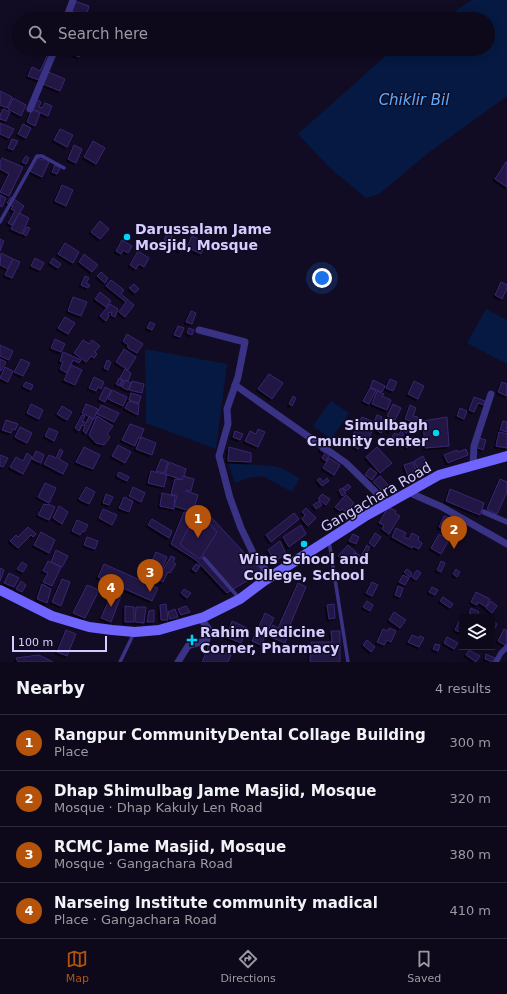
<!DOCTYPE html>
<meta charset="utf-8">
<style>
:root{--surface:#0d091a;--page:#161223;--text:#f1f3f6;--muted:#9a9aa2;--line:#2d2a39;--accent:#b45309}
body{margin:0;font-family:"DejaVu Sans",sans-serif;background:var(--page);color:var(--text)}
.controls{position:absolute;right:12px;bottom:12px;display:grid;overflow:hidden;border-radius:0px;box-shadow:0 2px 10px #0003}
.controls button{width:36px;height:36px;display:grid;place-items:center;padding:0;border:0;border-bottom:1px solid var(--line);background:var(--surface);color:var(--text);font:20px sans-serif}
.scale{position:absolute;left:12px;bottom:10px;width:95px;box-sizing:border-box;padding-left:4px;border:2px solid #d5cdff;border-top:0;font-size:11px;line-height:14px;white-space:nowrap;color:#d5cdff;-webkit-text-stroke:3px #110c23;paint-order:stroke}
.you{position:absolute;left:322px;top:278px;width:14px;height:14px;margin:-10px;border:3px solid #fff;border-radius:50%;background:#1a73e8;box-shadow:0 0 0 6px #1a73e833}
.badge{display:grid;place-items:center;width:26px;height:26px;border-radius:50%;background:var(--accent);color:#fff;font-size:13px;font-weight:700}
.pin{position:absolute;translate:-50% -33px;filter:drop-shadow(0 1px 2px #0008)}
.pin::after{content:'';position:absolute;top:21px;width:14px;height:12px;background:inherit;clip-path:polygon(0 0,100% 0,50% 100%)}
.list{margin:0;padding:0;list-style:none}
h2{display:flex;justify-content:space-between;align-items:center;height:52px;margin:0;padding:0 16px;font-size:17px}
h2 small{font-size:13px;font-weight:400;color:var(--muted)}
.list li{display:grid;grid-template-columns:26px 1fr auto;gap:12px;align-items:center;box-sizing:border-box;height:56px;padding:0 16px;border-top:1px solid var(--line)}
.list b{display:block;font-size:15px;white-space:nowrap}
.list p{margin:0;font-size:13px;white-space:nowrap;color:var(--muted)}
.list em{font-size:13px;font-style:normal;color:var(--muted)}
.icon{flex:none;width:22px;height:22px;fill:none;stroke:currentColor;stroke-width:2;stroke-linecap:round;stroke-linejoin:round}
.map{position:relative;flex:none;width:507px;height:662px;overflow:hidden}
.search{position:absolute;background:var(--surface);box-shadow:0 2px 10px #0003;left:12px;right:12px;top:12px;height:44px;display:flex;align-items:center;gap:10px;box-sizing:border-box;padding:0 14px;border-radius:22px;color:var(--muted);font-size:15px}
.sheet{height:276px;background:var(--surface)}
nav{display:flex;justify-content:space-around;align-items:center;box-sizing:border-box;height:56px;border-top:1px solid var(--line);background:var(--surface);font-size:11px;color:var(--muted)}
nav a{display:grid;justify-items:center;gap:2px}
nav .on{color:var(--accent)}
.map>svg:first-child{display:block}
.water{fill:#051942}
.building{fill:#221645;stroke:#392673;filter:url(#shadow)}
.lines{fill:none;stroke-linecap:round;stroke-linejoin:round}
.service{stroke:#3a3385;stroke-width:3.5}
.pedestrian{stroke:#3a3385;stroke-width:5.5}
.minor{stroke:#3a3385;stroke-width:7}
.secondary{stroke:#7064ff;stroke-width:10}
.poi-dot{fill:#00d4f8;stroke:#110c23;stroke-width:1.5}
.labels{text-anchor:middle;stroke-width:3;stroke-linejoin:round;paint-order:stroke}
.poi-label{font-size:14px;font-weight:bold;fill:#d5cdff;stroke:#110c23;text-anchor:start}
.street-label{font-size:14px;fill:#d5cdff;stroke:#110c23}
.water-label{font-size:15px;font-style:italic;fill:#5babff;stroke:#110c23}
</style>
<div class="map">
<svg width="507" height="662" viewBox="0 0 507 662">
<defs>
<filter id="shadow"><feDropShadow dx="-2" dy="2" stdDeviation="0" flood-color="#0009"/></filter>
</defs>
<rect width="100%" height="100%" fill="#110c23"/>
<!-- water -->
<g class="water">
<path d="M472,0H507V96L427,154L379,194L366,198L329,167L298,134L388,54L396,49H488V19H443Z"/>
<path d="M486,309L507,320V364L467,343Z"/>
<path d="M145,349L227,364L216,449L146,423Z"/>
<path d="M331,401L349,413L331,439L313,426Z"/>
<path d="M228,463L273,466L281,468L300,478L292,492L263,476L248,478L235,483Z"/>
</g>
<!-- building -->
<g class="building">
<path d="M74,1L89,6L86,16L71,11Z"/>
<path d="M50,49L55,51L39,80L28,76L32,67L40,71Z"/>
<path d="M69,49H83L79,57L68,52Z"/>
<path d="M48,72L65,79L60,91L43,84Z"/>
<path d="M0,91L12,97L7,108L0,105Z"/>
<path d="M13,98L26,105L21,116L8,109Z"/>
<path d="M36,99L41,102L39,107L42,108L45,103L52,106L48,116L32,109Z"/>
<path d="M3,109L10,112L6,121L0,119V115Z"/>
<path d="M32,109L40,113L35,126L27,122Z"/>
<path d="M0,123L14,129L9,138L0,134Z"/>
<path d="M23,124L31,128L26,138L18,134Z"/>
<path d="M60,129L73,135L67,147L54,140Z"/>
<path d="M12,139L18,141L13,150L8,148Z"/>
<path d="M93,141L105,148L96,164L84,157Z"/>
<path d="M74,145L82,149L76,163L68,159Z"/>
<path d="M26,156L29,158L26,164L22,162Z"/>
<path d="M44,156L50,160L42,177L28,170L35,157L42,160Z"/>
<path d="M2,158L23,167L9,196L0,192L9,174L0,169V162Z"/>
<path d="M506,162H507V187L495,179Z"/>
<path d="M55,165L60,168L57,174L52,172Z"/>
<path d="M62,185L73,190L66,206L55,201Z"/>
<path d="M0,195L6,198L2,207L0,206Z"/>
<path d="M11,197L24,206L12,225L8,223L15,211L11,209L13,207L7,203Z"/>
<path d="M19,213L29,218L22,234L11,229Z"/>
<path d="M100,221L109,229L100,239L91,232Z"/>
<path d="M27,227L30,228L26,236L23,234Z"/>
<path d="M168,230L173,233L171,239L174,240L172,243L164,240Z"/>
<path d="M192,236L206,243L201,254L187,247Z"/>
<path d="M0,239L4,241L0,251Z"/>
<path d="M122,240L132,246L128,253L123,250L121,254L116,251Z"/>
<path d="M175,241L178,243L175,249L172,247Z"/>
<path d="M65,243L79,252L73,263L58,254Z"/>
<path d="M180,244L183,245L181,251L177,249Z"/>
<path d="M138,251L149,258L144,267L139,264L136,269L130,265Z"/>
<path d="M1,253L13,259L8,269L0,265Z"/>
<path d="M84,254L98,265L92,272L79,262Z"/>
<path d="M35,258L44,263L40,270L31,266Z"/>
<path d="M53,258L61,264L58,268L50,263Z"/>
<path d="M13,259L20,262L12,278L5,275Z"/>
<path d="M101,272L108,278L105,283L97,276Z"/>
<path d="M85,276L89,278L86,283L90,285L88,288L81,285Z"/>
<path d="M111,280L124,290L121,294L134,305L125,317L119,312L126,302L106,286Z"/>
<path d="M501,282L507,285V288L502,299L495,295Z"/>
<path d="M134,284L139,289L135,293L129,288Z"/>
<path d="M100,292L111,301L106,307L95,299Z"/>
<path d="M73,297L87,302L81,316L68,311Z"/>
<path d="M110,304L118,309L115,317L111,315L112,312L108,313L109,316L106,321L100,316Z"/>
<path d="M191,311L196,313L192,324L186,322Z"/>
<path d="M65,317L75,323L68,334L58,328Z"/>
<path d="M150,322L155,324L152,330L147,328Z"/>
<path d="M178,326L184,328L180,337L174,335Z"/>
<path d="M189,328L194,330L192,335L187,333Z"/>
<path d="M127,334L143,344L137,353L128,348V345L123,341Z"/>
<path d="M55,339L65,344L61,352L51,348Z"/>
<path d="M83,340L89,344L92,340L100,346L95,352L97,354L94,358L91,356L86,362L74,353Z"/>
<path d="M0,345L13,351L9,360L0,356Z"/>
<path d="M124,349L136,357L128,370L116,362Z"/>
<path d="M63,352L81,360L79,363L73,360L67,373L60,369L63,362L60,361Z"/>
<path d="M0,359L6,362L1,371L0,370Z"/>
<path d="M21,359L30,363L23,376L14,372Z"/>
<path d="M107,360L111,362L108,370L104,368Z"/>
<path d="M71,365L82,370L75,385L64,380Z"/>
<path d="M5,367L13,371L8,382L0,378Z"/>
<path d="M125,369L131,373L128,381L125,380L122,386H120L123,380L120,378Z"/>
<path d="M269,374L283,383L272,399L258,389Z"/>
<path d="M94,377L104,382L101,389L98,387L96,391L89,388Z"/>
<path d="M119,378L122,380L119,386L116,384Z"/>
<path d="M390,379L397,382L393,391L386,388Z"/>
<path d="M125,380L131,383L128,390L122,387Z"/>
<path d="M373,380L385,386L382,392L370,387Z"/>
<path d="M132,381L144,384L142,393L129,390Z"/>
<path d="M414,381L424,386L418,399L408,394Z"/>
<path d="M26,382L33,385L31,390L23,386Z"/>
<path d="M502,382L507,384V396L498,392Z"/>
<path d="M105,387L111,390L105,402L99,399Z"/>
<path d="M370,388L376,390L369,404L363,401Z"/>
<path d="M112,390L127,397L123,406L108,399Z"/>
<path d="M377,391L384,394L382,396L391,400L387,410L372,404Z"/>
<path d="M131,393L141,396L139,403L129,400Z"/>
<path d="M293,396L296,398L292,406L289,404Z"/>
<path d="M474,397L485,401L484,405L478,403L474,412L469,410Z"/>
<path d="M129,401L139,404L138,415L125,408Z"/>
<path d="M31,404L43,410L39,419L27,413Z"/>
<path d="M86,404L98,409L94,419L82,413Z"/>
<path d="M393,404L401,408L395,420L387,416Z"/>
<path d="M101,405L119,413L114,422L97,414Z"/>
<path d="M410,405L416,408L413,416L418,417L416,423L405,419Z"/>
<path d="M62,406L72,412L67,420L57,414Z"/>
<path d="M460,408L467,411L464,419L457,416Z"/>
<path d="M82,415L85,416L82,421L86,423L89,417L93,419L86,434L83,431L85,426L82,425L79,431L75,428Z"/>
<path d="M377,415L382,417L378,426L375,425L367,442L353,435L362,417L374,422Z"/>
<path d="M97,416L113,426L107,434L110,437L104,445L96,443L89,435Z"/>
<path d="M447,417L449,446L425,448L423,421Z"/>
<path d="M384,419L393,426L390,431L385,427L381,433L376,430Z"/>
<path d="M6,420L18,424L15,430L13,429L11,433L2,430Z"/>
<path d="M503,421L507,422V432L500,430Z"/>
<path d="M406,422L411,427L406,433L400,428Z"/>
<path d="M130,424L144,429L140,438H138L135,446L122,440Z"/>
<path d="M20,427L32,433L27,443L15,437Z"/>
<path d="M49,428L58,432L54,441L45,436Z"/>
<path d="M258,429L265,432L258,447L245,441L250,431L256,434Z"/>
<path d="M235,431L243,434L240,440L233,437Z"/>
<path d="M401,431L404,434L398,441L392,436L395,433L398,435Z"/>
<path d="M499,432L507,434V448L496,446Z"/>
<path d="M407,436L413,442L407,448L401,441Z"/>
<path d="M141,437L156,443L152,455L136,449Z"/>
<path d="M479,438L486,440L483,450L476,447Z"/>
<path d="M356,439L362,443L358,449L352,445Z"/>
<path d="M118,445L131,452L125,463L112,456Z"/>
<path d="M84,447L100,455L93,469L76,462Z"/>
<path d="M229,447L251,453V462L228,461Z"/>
<path d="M322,447L331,453L326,461L322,458L325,453L320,450Z"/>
<path d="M377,447L392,463L380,473L366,457Z"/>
<path d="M60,449L63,451L59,459L68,464L63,474L44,464L49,455L56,458Z"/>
<path d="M466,449L468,455L448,463L444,455L457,450L458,452Z"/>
<path d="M36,451L44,455L41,463L32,459Z"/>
<path d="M27,453L32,457L23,474L10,467L16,457L23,461Z"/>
<path d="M0,455L8,458L3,467L0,466Z"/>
<path d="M423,456L430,471L421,475L414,461Z"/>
<path d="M329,458L340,465L334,475L323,468Z"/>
<path d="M161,459L168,462L164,473L156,471Z"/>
<path d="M169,462L186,469L183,480L165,474Z"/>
<path d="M413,462L418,476L409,479L404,465Z"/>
<path d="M370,468L377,473L372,480L365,475Z"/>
<path d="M151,471L167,475L164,487L148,483Z"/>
<path d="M119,472L129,477L127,481L117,476Z"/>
<path d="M183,476L194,479L191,491L187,490L186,491L198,495L193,512L174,506L177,496L171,494L175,479L182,480Z"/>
<path d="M380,476L390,487L384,493L373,482Z"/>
<path d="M320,478L323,482L327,478L329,481L322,486L317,480Z"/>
<path d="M500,479L507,482V492L497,514L487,509Z"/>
<path d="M45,483L56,488L49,503L38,497Z"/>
<path d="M348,484L351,487L346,491L343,488Z"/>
<path d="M86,487L95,492L89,504L79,499Z"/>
<path d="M133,487L145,493L141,502L129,496Z"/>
<path d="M342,488L346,493L342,496L339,490Z"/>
<path d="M450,489L484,503L480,515L446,501Z"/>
<path d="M162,493L175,496L174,509L160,506Z"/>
<path d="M106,494L113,497L109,505L103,503Z"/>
<path d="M322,494L330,499L326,505L318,499Z"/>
<path d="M346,495L354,503L346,512L342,509L340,511L335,507Z"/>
<path d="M124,497L133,501L129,512L119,508Z"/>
<path d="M319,501L322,505L316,509L313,505Z"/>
<path d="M44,504L47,505L48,504L55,507L49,520L38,515Z"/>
<path d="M59,506L68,512L62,524L53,518Z"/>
<path d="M388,507L396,511L395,513L400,516L389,534L382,529L384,525L379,523Z"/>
<path d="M306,508L316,518L308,526L302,519L305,515L302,512Z"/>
<path d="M103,509L117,515L112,525L99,518Z"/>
<path d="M184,512L211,517L262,572L227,593L196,560L171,544Z"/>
<path d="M294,513L299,519L271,542L266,535Z"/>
<path d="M444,516L452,519L447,531L439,527Z"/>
<path d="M194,518L207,521L217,532L200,559L184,548L180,544Z"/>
<path d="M152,519L172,531L169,538L148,525Z"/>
<path d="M77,520L88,525L84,532L83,531L80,535L72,531Z"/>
<path d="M301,525L306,534L289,547L283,537Z"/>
<path d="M28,527L36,534L33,537L31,535L18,548L10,541L16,535L18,537Z"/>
<path d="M396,528L406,533L404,537L409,539L412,533L419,537L418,540L422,543L419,549L413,546L412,548L392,537Z"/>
<path d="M41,532L55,540L49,553L34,545Z"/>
<path d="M375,533L381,537L374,547L369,543Z"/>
<path d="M353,534L359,537L356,544L349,541Z"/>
<path d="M439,534L449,540L441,554L431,548Z"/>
<path d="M87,537L98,541L95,549L84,545Z"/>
<path d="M280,541L286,554L275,561L268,550Z"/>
<path d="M348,545L356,552L346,563L338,556Z"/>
<path d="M367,545L370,547L362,562L353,558L356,553L361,556Z"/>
<path d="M56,550L68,556L62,567L51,562Z"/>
<path d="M156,552L167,557L160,574L148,569Z"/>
<path d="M171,556L175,558L173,562L176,564L170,573L168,572L163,582L158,579Z"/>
<path d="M48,561L61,567L52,586L43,582L48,573L43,571Z"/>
<path d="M441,561L445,563L441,572L437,570Z"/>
<path d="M22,562L27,565L23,572L17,569Z"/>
<path d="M104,564L158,588L152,601L98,577Z"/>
<path d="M196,564L200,566L196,572L192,569Z"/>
<path d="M0,568L4,570L0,581Z"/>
<path d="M407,569L412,573L410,577L404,572Z"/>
<path d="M456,569L460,572L457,577L453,574Z"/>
<path d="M417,570L421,573L416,580L412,577Z"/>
<path d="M9,573L19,578L14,587L4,583Z"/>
<path d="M403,575L409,578L405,585L399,582Z"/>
<path d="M62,579L70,582L61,606L52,602Z"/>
<path d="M21,581L26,585L22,592L16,589Z"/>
<path d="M372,582L378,585L372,596L366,593Z"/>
<path d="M298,583L306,587L287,632L289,633L285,643L268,636L273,625L278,628Z"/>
<path d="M42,584L51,589L47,603L37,599Z"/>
<path d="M87,585L99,590L85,618L73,613Z"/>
<path d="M398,586L403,588L400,597L395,595Z"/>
<path d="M432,587L438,590L435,595L429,592Z"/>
<path d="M184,589L191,593L187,598L181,593Z"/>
<path d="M476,592L490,599L486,607L478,602L477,605L471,602Z"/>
<path d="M112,593L121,596L111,622L101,618Z"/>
<path d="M443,597L453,604L450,608L440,601Z"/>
<path d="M367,601L373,605L370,611L363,607Z"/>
<path d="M491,601L497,606L492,613L486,608Z"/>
<path d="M166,604L168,620H161L160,605Z"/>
<path d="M334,604L335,618L329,619L327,605Z"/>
<path d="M125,606L134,607V622H125Z"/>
<path d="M186,606L190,612L181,615L178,609Z"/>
<path d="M136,607H146L144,623L135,622Z"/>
<path d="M471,608L479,612L477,617L469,613Z"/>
<path d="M175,609L178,617L170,619L168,612Z"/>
<path d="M154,610V622H147L149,611Z"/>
<path d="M394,612L406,620L400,628L389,620Z"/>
<path d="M265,613L274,618L261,645L252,641Z"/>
<path d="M232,621L247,628L241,643L226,637Z"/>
<path d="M459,621L462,622V633L455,630Z"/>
<path d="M492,621L497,624L493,632L492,631Z"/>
<path d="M389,628L396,631L391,642L387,640L384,645L377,642L383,629L388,631Z"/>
<path d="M504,629L507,631V646L498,641Z"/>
<path d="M66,630L76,634L67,656L57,652Z"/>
<path d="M331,631H340V662H310L311,642H332Z"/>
<path d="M412,635L419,638L420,636L424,638L419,647L408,642Z"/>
<path d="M447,637L458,643L454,649L444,643Z"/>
<path d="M367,640L375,647L371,652L363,645Z"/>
<path d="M435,644L440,645L438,651L433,649Z"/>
<path d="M209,645L231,655L228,662H202Z"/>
<path d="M469,650L480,656L476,662L466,655Z"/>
<path d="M486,654L495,658L493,662L485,659Z"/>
<path d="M39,655L53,662H18L16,658Z"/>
</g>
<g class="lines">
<!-- service -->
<g class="service">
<path d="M0,222L37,156H42L64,168"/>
<path d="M329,541L348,662"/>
<path d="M204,558L239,598"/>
<path d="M120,662L134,633"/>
</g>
<!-- pedestrian -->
<g class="pedestrian">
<path d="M484,512L507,522"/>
<path d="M496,662L501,653L507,647"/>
</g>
<!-- minor -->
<g class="minor">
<path d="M66,19L73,0"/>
<path d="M30,109L55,49"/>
<path d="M199,330L245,342L238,377L227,409L228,424L219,456L230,498L241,528L254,555L271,577"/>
<path d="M235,385L346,463L388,504"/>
<path d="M473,465L474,446L491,394"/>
<path d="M408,492L442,507L507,544"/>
<path d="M178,662L188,646L207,640L208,628L200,618"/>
</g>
<!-- secondary -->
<path class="secondary" d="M0,590L52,616L89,627L112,630L135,632L159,630L204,617L240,599L264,581L364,517L439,475L507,456"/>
</g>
<!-- markers -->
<g class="poi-dot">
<circle cx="127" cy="237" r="4"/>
<circle cx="436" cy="433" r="4"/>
<circle cx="304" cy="544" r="4"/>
<path d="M190 634h4v4h4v4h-4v4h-4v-4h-4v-4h4z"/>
</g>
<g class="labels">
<!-- poi labels -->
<g class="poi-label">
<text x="135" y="234">Darussalam Jame<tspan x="135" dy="16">Mosjid, Mosque</tspan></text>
<text x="428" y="430" text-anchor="end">Simulbagh<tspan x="428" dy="16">Cmunity center</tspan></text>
<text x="304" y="564" text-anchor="middle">Wins School and<tspan x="304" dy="16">College, School</tspan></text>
<text x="200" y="637">Rahim Medicine<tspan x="200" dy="16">Corner, Pharmacy</tspan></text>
</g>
<!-- street labels -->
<g class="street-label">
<text transform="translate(376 497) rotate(-30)" y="5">Gangachara Road</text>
</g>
<!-- water labels -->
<g class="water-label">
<text x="414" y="105">Chiklir Bil</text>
</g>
</g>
</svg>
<div class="controls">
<button><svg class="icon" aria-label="layers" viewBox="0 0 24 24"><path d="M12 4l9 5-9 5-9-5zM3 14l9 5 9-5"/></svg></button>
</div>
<div class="scale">100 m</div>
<div class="you"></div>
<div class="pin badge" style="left:198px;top:538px">1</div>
<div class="pin badge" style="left:454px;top:549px">2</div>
<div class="pin badge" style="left:150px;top:592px">3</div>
<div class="pin badge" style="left:111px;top:607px">4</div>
<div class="search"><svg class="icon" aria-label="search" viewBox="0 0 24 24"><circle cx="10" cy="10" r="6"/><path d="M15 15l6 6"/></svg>Search here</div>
</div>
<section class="sheet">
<h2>Nearby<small>4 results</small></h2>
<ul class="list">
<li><span class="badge">1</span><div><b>Rangpur CommunityDental Collage Building</b><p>Place</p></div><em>300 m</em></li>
<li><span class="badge">2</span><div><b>Dhap Shimulbag Jame Masjid, Mosque</b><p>Mosque · Dhap Kakuly Len Road</p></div><em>320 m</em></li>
<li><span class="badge">3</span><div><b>RCMC Jame Masjid, Mosque</b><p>Mosque · Gangachara Road</p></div><em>380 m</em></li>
<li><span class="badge">4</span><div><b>Narseing Institute community madical</b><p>Place · Gangachara Road</p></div><em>410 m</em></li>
</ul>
</section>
<nav>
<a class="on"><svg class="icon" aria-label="map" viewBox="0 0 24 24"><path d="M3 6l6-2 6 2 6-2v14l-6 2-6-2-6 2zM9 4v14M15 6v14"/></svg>Map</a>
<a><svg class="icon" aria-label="directions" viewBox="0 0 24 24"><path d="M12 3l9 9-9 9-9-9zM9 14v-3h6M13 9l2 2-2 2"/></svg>Directions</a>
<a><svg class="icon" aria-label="saved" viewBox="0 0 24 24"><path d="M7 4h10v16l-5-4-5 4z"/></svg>Saved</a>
</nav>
